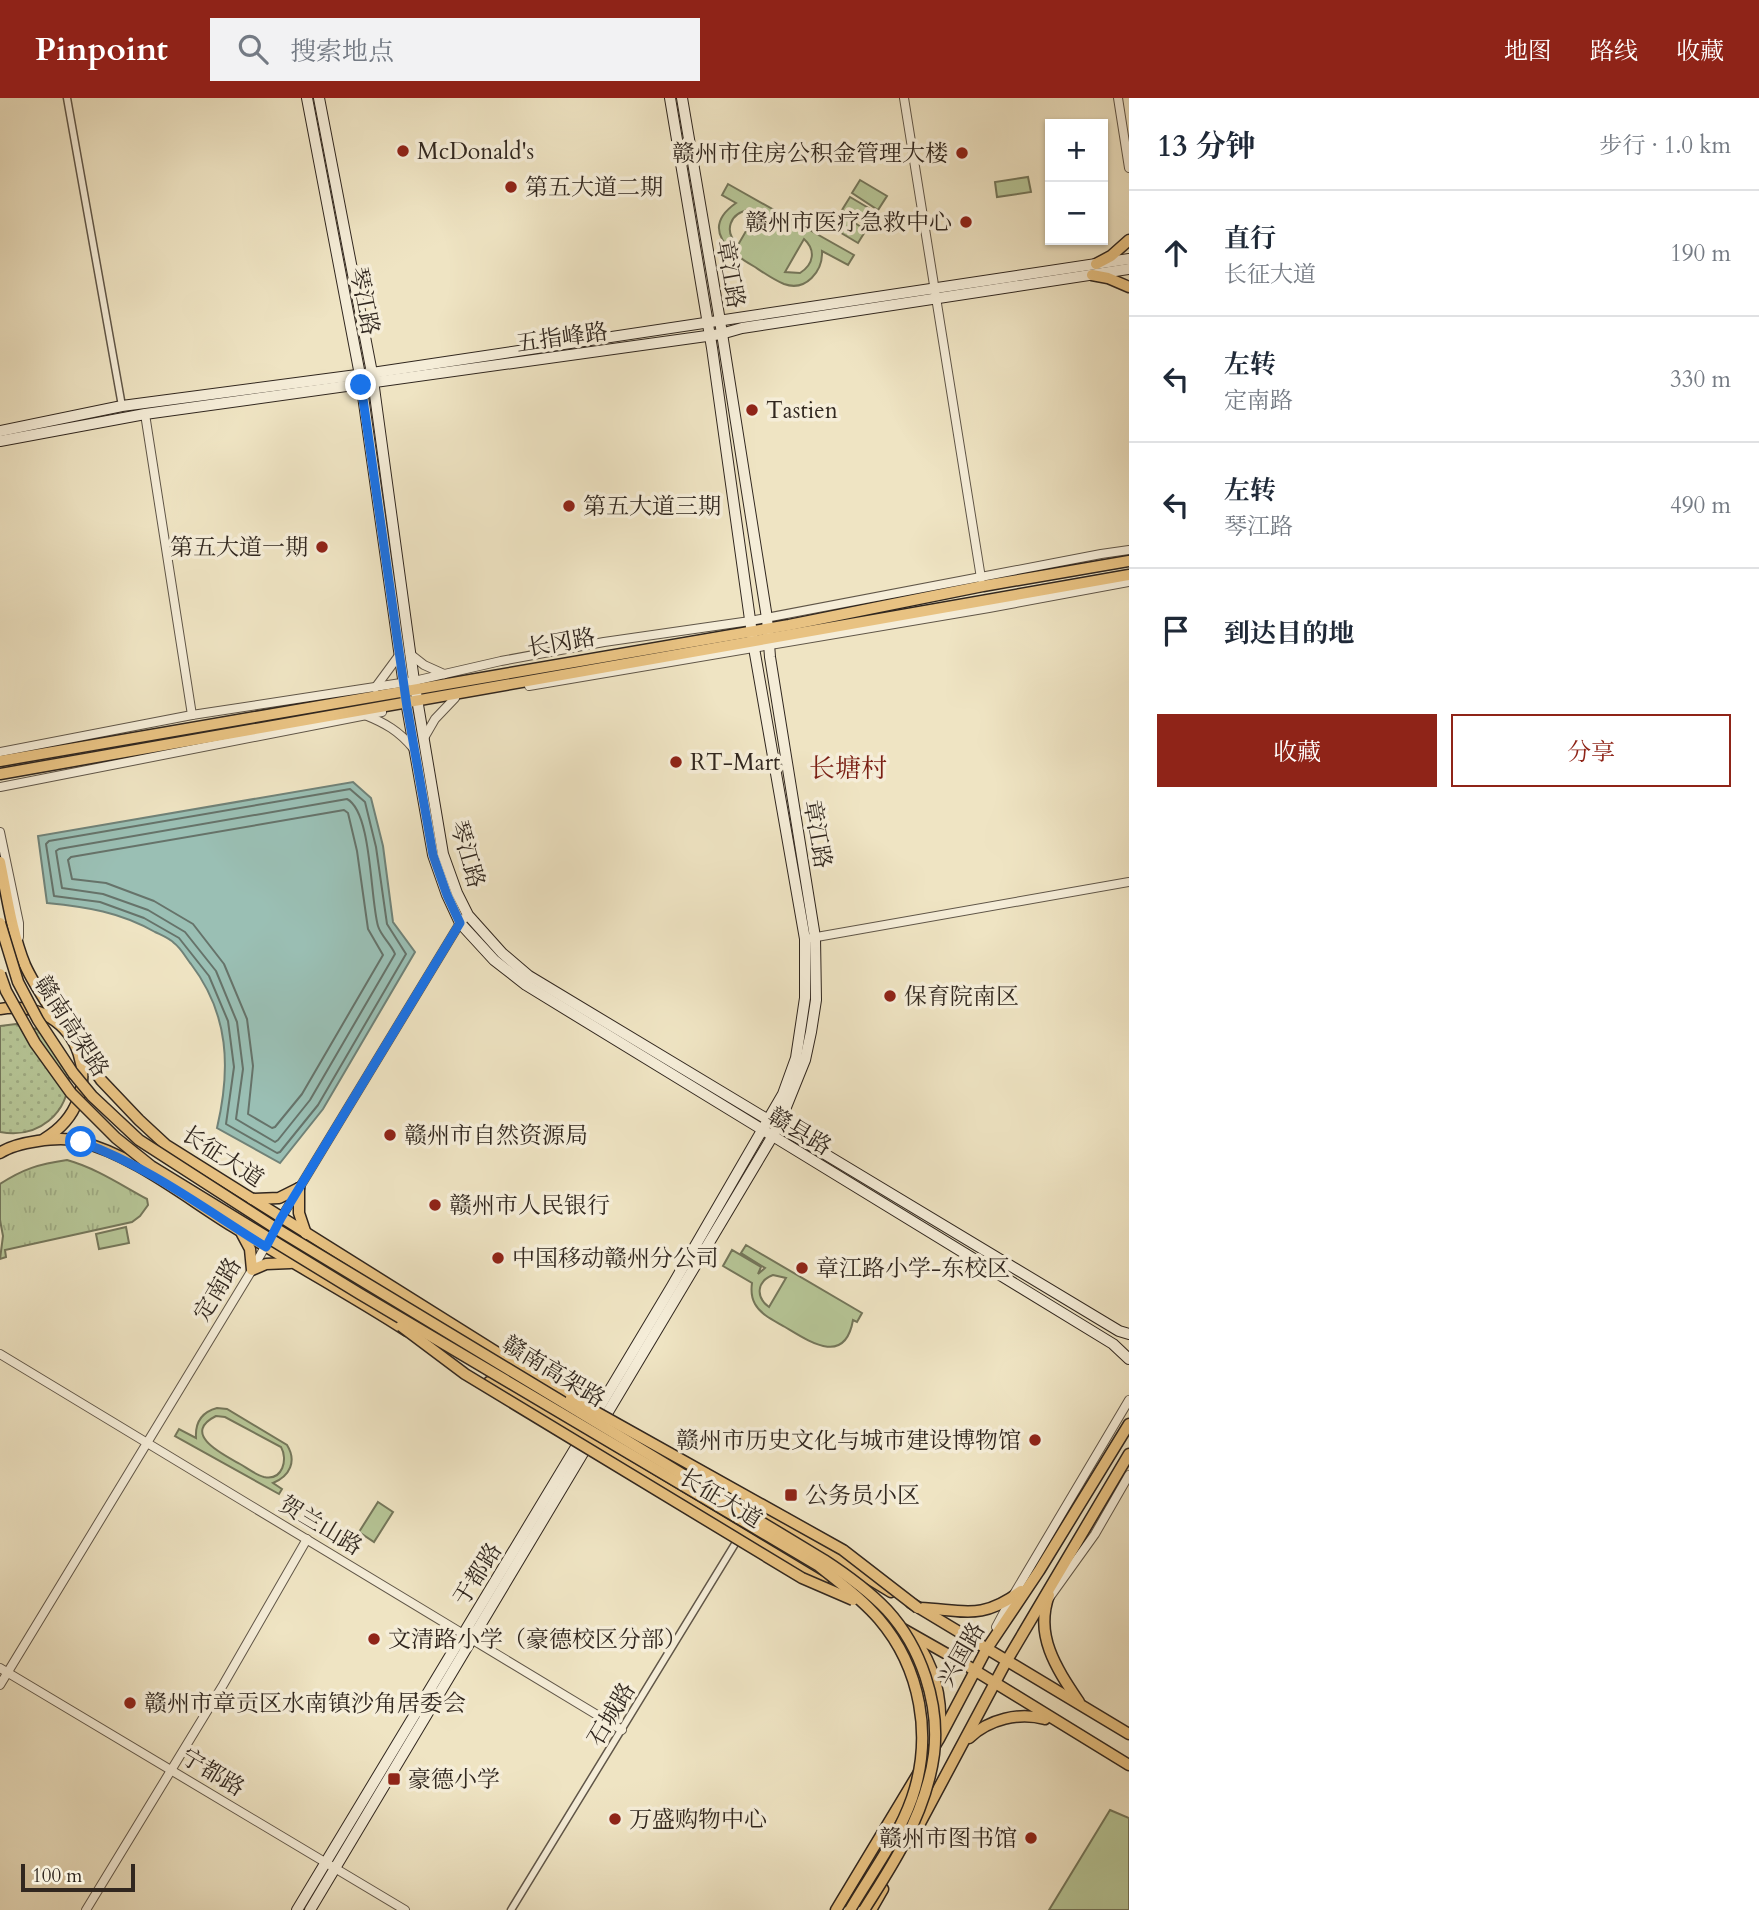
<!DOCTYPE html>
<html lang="zh">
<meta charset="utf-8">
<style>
:root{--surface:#fff;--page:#f2f2f3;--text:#1f2937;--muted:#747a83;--line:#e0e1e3;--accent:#8f2418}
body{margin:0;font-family:Cardo,"Noto Serif SC",serif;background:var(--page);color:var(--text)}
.controls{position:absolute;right:21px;top:21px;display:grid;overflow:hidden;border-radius:0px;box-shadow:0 2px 5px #0004}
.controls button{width:63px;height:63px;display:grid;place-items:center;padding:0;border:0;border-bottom:2px solid var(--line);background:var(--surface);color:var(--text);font:35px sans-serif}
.scale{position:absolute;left:21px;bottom:18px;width:114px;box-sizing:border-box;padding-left:7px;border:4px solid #31271f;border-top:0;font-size:19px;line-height:24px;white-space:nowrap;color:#31271f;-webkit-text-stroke:5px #f5edd8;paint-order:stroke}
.stop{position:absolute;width:21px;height:21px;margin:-16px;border:5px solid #1a73e8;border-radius:50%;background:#fff}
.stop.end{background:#1a73e8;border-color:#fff;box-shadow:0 2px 7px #0008}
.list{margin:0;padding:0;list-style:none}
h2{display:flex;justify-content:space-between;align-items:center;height:91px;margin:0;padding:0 28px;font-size:30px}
h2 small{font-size:23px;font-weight:400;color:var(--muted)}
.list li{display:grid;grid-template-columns:46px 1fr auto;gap:21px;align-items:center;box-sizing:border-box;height:126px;padding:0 28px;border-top:2px solid var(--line)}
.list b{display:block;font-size:26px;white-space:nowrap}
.list p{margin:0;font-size:23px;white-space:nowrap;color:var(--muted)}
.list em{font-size:23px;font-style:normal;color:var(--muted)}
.actions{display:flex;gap:14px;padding:21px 28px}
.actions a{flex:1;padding:16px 0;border:2px solid var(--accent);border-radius:0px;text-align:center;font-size:24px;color:var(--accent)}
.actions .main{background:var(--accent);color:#fff}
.icon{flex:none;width:38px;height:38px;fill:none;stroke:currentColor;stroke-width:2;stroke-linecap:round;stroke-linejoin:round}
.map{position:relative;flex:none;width:1129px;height:1812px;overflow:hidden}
header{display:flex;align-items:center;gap:42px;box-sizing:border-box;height:98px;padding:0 35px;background:var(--accent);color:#fff}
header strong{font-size:33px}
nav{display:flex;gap:38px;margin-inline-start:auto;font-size:24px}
.search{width:490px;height:63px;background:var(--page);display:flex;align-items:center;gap:18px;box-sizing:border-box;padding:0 24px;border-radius:0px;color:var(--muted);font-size:26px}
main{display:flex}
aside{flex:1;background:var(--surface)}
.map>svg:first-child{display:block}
.grass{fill:url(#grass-tufts);stroke:#74765a;stroke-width:2}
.park{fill:#b6c596;stroke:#74765a;stroke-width:2;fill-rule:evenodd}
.garden{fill:url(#garden-dots);stroke:#74765a;stroke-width:2}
.water{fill:#9abfb4;stroke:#708278;stroke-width:2}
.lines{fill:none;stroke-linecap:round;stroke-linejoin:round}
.shore{stroke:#66736a;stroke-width:2}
.minor-casing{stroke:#605648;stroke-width:9}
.tertiary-casing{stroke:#605648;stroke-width:10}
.secondary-casing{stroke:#31271f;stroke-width:12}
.primary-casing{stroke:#31271f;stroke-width:13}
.minor{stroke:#f5edd8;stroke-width:6}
.tertiary{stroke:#f5edd8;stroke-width:8}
.secondary{stroke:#f5edd8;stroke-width:10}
.primary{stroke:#e8c282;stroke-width:10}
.trunk-bridge-casing{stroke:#31271f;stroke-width:13;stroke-linecap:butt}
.trunk-bridge{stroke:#e8c282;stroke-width:10}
.route{stroke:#1a73e8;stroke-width:9}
.poi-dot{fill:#8f2418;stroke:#f5edd8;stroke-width:2.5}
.labels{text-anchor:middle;stroke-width:7;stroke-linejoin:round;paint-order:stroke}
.poi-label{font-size:23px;fill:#31271f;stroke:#f5edd8;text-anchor:start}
.street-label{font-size:23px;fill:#31271f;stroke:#f5edd8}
.quarter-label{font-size:26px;fill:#7a1f14;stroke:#f5edd8}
</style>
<header>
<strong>Pinpoint</strong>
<div class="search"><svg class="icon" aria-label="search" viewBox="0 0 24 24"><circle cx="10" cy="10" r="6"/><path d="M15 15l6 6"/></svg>搜索地点</div>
<nav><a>地图</a><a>路线</a><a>收藏</a></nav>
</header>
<main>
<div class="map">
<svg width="1129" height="1812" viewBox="0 0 1129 1812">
<defs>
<pattern id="grass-tufts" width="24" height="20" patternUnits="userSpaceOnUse" patternTransform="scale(1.75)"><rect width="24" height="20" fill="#b6c596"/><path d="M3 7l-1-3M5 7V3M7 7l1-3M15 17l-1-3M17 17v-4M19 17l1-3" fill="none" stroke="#9da981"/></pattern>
<pattern id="garden-dots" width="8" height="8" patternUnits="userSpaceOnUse" patternTransform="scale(1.75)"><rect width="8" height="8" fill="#b6c596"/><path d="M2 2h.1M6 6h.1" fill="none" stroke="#9da981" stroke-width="1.8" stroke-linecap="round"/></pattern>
</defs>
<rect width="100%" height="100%" fill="#efe4c3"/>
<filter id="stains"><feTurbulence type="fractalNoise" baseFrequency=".00286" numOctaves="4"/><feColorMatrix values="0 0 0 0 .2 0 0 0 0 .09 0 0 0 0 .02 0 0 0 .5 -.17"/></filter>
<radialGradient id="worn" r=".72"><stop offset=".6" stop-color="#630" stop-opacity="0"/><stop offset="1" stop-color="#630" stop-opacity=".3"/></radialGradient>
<!-- grass -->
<path class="grass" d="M67,1062C96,1070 121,1087 147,1101L148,1107L140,1118L132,1124L5,1152L6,1159L0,1161L3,1138L0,1122V1086C23,1071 39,1066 67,1062Z"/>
<!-- park -->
<g class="park">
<path d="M1028,79L1031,94L997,99L995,84Z"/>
<path d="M860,82L887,98L878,112L852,95Z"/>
<path d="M728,86L854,157L848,167L822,153C823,173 806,194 784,186C774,182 764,175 755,169C730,155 699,131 736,105L722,97ZM749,112L757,114L738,147C723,133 730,115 749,112ZM804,141C816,152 814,166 800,175L785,174Z"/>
<path d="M850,99L877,115L869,129L842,112Z"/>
<path d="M839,115L866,132L858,145L831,129Z"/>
<path d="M126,1129L129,1145L99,1151L96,1136Z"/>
<path d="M746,1147L862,1215L857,1224L853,1222C845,1268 810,1244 785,1229C775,1223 761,1217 755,1206C751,1199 751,1192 752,1185L723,1168L732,1152L761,1169L758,1176L765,1170L741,1155ZM773,1177L786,1180L769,1209C755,1199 757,1183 773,1177Z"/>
<path d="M217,1310L227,1311L287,1347C297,1363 290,1378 273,1385L282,1391L279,1396L175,1338L179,1331L196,1340C195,1324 202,1314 217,1310ZM216,1318L225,1319L281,1349C288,1361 283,1383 264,1379C256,1377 247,1370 240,1366C224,1357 180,1336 216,1318Z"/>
<path d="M378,1404L393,1414L374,1444L359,1434Z"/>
<path d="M1110,1712L1129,1720V1812H1049Z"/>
</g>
<!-- garden -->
<path class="garden" d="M16,926L40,932L69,977C69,1016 38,1041 0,1034V928Z"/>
<!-- water -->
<path class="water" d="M353,684L371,700L383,748L393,824L415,854L323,1011L280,1065L217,1030C231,970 229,916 191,866C186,860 181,850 174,845C169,840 161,837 155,834C120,814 87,809 47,805L38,738Z"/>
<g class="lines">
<!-- shore -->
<g class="shore">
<path d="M350,691L365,704L376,749L387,826L406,856L318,1007L280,1054L277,1055L226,1026L234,969L228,923L209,878L179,840L144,820L100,804L54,798L46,746L49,743Z"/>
<path d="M347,701C372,714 370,800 378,828C381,838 391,846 395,856L310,1002L278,1042L275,1044L236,1021L243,971L237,924L216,873L185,834L148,812L103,796L62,790L56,753L59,751Z"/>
<path d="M344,712L348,715L357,753L368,831L383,857L302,996L275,1029L272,1030L248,1016L253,968L247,921L224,866L193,826L154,803L106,785L72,781L68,762L71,759Z"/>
</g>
<!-- minor casing -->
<g class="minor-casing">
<g id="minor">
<path d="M67,0L122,308"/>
<path d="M511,1812L738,1441"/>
</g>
</g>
<!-- tertiary casing -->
<g class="tertiary-casing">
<g id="tertiary">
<path d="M904,0L981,480"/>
<path d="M1118,0L1129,70"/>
<path d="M145,316L192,617"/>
<path d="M410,556L424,567L444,576"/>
<path d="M529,588L989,510L1129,484"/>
<path d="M375,590L400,556"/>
<path d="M365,617C385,625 399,633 413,650"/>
<path d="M424,640L435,621L455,600"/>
<path d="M0,654L192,617L414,583L501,563L604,544L750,523L1101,456L1129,452"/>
<path d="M0,689L382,614"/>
<path d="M0,734L19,825V839"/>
<path d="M811,840L1129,784"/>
<path d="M0,1256L622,1632"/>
<path d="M1047,1503L1095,1436L1129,1377"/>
<path d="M996,1529L1011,1501L1129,1302"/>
<path d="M0,1570L405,1812"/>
<path d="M0,1587L252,1172L281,1120L460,825L468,817"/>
<path d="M86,1812L223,1587L307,1441"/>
</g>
</g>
<!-- secondary casing -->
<g class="secondary-casing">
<g id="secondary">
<path d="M307,0L360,277L407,609L433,757L447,797L460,825L494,862L526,887L1113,1246L1129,1261"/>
<path d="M319,0L372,275L414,583L443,756L457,795L468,817L502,855L529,878L1119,1233L1129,1236"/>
<path d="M0,333L122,308L372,275L1129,161"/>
<path d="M0,343L145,316L721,236L742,230L1129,171"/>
<path d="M593,1320L672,1188L783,996L796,960L805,900V841L754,550L712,250L670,0"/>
<path d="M602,1324L778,1029L805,962L811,934L816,902L815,839L770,559L767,520L720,223L682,0"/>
<path d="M297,1812L582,1339"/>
<path d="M310,1812L589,1345"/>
</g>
</g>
<!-- primary casing -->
<g class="primary-casing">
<g id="primary">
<path d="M1096,166L1111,158L1129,142"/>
<path d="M1092,177L1108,180L1129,189"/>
<path d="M0,663L789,527L983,488L1129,463"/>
<path d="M0,676L1129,477"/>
<path d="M0,764C7,798 12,835 25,867C34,887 47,905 59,924"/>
<path d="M0,911C81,898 114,1000 44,1041"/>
<path d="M74,943L101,982L139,1022L166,1047L576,1304"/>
<path d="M0,1055C16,1044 59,1038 78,1043C132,1056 185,1099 232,1128C290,1164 350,1196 407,1233"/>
<path d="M299,1090V1115L306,1136"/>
<path d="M252,1101L279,1100L299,1090"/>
<path d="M242,1136L250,1151L252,1172L266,1166L290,1165"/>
<path d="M489,1284L823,1485"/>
<path d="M683,1368L891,1494"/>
<path d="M1049,1497C1034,1538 1057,1571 1079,1604"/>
<path d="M911,1505L1129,1636"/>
<path d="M920,1510C964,1512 981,1523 1021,1493"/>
<path d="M873,1514L961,1564L1129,1667"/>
<path d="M914,1540C934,1567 942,1600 940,1633"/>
<path d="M969,1640C989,1621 1019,1614 1045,1621"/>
<path d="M910,1744L1006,1564L1129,1356"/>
<path d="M836,1812L939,1641L986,1552L1039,1473L1129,1326"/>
<path d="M871,1812L883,1791"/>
</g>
</g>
<!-- minor -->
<use href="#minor" class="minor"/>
<!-- tertiary -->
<use href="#tertiary" class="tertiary"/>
<!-- secondary -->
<use href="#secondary" class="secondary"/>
<!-- primary -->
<use href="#primary" class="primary"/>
<!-- trunk-bridge casing -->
<g class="trunk-bridge-casing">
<g id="trunk-bridge">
<path d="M0,825L18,884L38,922L73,975L92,998L139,1042L280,1133L824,1462C847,1477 868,1492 887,1512C921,1549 940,1605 934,1656C930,1687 917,1720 903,1747C891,1770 877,1791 864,1812"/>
<path d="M0,876L6,893L35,945L71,995L116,1040L151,1068L360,1196L819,1468C840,1485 862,1501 879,1521C921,1570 933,1639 912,1700C898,1740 871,1776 850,1812"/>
<path d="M401,1228L465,1276L802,1480L853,1502"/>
<path d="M571,1300L843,1452L918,1510"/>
</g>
</g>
<!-- trunk-bridge -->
<use href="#trunk-bridge" class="trunk-bridge"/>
</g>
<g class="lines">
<!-- route -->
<path class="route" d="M81,1044C148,1068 206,1112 266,1149L281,1120L460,825L447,797L433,757L407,609L361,287"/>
</g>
<!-- markers -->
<g class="poi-dot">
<circle cx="403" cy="53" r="7"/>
<circle cx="962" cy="55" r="7"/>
<circle cx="511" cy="89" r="7"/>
<circle cx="966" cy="124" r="7"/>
<circle cx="752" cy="312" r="7"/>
<circle cx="569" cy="408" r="7"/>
<circle cx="322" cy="449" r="7"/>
<circle cx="676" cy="664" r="7"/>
<circle cx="890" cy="898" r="7"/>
<circle cx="390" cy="1037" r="7"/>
<circle cx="435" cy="1107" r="7"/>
<circle cx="498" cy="1160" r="7"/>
<circle cx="802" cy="1170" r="7"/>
<circle cx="1035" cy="1342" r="7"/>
<rect x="784" y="1390" width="14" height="14" rx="3.5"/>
<circle cx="374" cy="1541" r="7"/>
<circle cx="130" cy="1605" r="7"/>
<rect x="387" y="1674" width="14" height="14" rx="3.5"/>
<circle cx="615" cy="1721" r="7"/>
<circle cx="1031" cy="1740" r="7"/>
</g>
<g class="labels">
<!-- poi labels -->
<g class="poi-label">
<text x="417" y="61">McDonald's</text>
<text x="948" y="63" text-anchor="end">赣州市住房公积金管理大楼</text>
<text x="525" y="97">第五大道二期</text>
<text x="952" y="132" text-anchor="end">赣州市医疗急救中心</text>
<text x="766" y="320">Tastien</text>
<text x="583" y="416">第五大道三期</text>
<text x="308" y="457" text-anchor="end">第五大道一期</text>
<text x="690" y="672">RT-Mart</text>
<text x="904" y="906">保育院南区</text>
<text x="404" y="1045">赣州市自然资源局</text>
<text x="449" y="1115">赣州市人民银行</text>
<text x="512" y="1168">中国移动赣州分公司</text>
<text x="816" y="1178">章江路小学-东校区</text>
<text x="1021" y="1350" text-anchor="end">赣州市历史文化与城市建设博物馆</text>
<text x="805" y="1405">公务员小区</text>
<text x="388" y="1549">文清路小学（豪德校区分部）</text>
<text x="144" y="1613">赣州市章贡区水南镇沙角居委会</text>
<text x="408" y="1689">豪德小学</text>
<text x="629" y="1729">万盛购物中心</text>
<text x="1017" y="1748" text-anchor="end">赣州市图书馆</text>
</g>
<!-- street labels -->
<g class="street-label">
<text transform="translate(731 176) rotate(80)" y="8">章江路</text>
<text transform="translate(365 203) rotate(79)" y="8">琴江路</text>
<text transform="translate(562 239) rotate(-8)" y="8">五指峰路</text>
<text transform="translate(561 544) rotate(-10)" y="8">长冈路</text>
<text transform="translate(818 736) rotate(80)" y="8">章江路</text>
<text transform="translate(468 756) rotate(74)" y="8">琴江路</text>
<text transform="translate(72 928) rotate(57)" y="8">赣南高架路</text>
<text transform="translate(800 1033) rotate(31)" y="8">赣县路</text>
<text transform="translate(223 1058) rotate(33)" y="8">长征大道</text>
<text transform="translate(217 1191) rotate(-59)" y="8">定南路</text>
<text transform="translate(554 1273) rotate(31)" y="8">赣南高架路</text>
<text transform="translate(721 1400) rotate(31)" y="8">长征大道</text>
<text transform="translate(321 1427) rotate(31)" y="8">贺兰山路</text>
<text transform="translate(477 1476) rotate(-58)" y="8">于都路</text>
<text transform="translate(961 1556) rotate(-60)" y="8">兴国路</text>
<text transform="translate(611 1616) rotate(-59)" y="8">石城路</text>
<text transform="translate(213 1674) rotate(31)" y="8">宁都路</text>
</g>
<!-- quarter labels -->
<g class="quarter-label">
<text x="848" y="679">长塘村</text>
</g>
</g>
<rect width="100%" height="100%" filter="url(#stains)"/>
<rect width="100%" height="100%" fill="url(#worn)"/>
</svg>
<div class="controls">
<button>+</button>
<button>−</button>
</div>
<div class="scale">100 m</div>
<div class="stop" style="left:81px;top:1044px"></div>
<div class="stop end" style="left:361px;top:287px"></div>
</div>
<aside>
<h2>13 分钟<small>步行 · 1.0 km</small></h2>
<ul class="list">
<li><svg class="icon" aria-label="ahead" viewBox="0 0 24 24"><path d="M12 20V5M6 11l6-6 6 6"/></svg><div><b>直行</b><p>长征大道</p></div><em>190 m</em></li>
<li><svg class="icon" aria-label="left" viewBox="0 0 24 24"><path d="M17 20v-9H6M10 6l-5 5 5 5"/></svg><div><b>左转</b><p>定南路</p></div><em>330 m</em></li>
<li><svg class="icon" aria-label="left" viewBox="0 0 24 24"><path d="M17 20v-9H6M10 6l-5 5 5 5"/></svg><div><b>左转</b><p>琴江路</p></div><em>490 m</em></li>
<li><svg class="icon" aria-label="arrive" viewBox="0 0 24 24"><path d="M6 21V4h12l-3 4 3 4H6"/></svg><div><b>到达目的地</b></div></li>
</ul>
<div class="actions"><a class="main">收藏</a><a>分享</a></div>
</aside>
</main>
